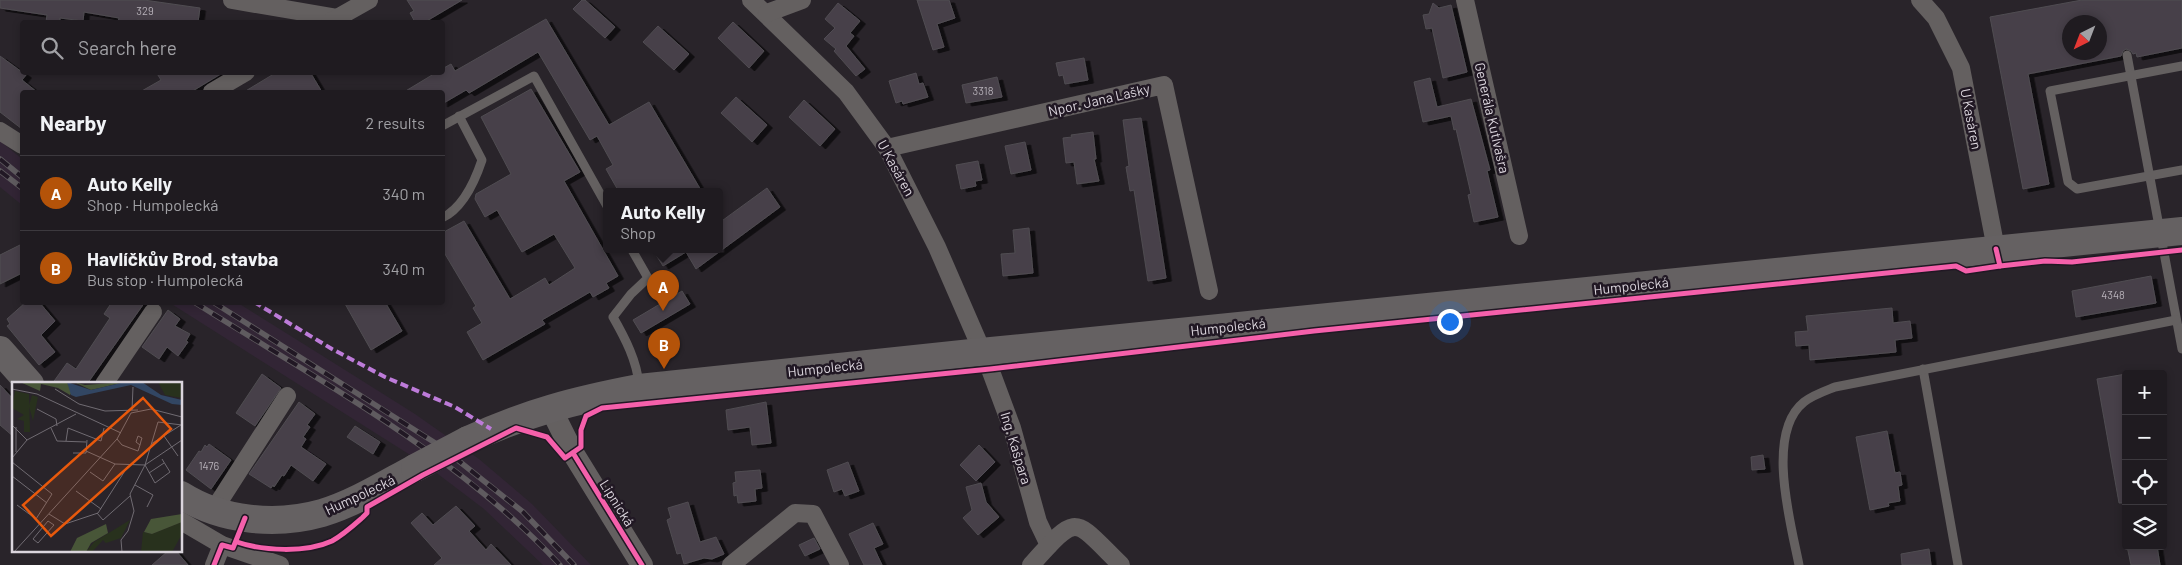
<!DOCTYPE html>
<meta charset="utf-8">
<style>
:root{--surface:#1f1b20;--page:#2c282d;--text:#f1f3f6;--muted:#a1a1a5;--line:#3c393e;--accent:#b45309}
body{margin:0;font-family:Barlow,sans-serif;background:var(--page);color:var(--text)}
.controls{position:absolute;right:15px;bottom:15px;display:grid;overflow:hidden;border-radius:5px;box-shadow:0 2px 8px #0003}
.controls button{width:45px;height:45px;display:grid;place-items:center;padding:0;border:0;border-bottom:1px solid var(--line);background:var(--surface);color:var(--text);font:25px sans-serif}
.compass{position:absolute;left:2062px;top:15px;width:45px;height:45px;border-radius:50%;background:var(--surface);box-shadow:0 2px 8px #0003;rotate:222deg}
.you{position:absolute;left:1449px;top:321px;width:18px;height:18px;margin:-12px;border:4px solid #fff;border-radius:50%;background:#1a73e8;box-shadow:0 0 0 8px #1a73e833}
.badge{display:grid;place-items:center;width:32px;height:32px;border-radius:50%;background:var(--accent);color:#fff;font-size:16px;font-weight:700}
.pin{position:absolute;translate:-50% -41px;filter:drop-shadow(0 1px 2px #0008)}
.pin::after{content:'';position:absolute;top:26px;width:18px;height:15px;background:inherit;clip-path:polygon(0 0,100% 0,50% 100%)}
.popup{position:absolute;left:603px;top:188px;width:120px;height:65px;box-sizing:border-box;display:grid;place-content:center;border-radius:5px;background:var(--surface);filter:drop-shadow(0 1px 4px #0005);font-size:16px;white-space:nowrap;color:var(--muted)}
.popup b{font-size:19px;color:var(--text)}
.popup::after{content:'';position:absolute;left:50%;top:100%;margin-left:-10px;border:10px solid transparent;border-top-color:var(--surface)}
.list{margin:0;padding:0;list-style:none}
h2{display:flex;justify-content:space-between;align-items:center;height:65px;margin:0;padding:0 20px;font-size:21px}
h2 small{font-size:16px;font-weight:400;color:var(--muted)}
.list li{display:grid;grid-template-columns:32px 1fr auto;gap:15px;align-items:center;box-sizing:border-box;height:75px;padding:0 20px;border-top:1px solid var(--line)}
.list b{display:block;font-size:19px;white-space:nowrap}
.list p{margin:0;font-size:16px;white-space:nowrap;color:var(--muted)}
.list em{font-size:16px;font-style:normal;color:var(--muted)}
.icon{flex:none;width:28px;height:28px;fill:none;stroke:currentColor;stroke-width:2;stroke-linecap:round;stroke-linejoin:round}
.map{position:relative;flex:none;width:2182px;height:565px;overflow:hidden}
.search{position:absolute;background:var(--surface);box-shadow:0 2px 8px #0003;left:20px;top:20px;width:425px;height:55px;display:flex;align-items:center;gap:12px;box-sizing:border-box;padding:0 18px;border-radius:5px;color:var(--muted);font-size:19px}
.panel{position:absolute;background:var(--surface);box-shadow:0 2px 8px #0003;left:20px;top:90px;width:425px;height:215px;border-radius:5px}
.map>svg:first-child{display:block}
.built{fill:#322535}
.building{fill:#464148;stroke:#504c52;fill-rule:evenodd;filter:url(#shadow)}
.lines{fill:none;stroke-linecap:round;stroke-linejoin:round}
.service{stroke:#646060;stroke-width:9}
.minor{stroke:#646060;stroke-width:18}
.tertiary{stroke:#646060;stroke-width:22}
.primary{stroke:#656162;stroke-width:28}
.rail-casing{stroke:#5f5b5f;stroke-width:5.5}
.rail{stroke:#211824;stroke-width:4;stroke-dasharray:11;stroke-linecap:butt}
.primary-bridge{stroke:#656162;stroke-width:28}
.quiet{stroke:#bd7bd9;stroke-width:4;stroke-dasharray:8 4;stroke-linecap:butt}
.cycleway-casing{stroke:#211824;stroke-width:8}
.cycleway{stroke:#f560ab;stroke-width:5}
.labels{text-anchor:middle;stroke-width:5;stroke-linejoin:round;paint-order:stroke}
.number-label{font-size:11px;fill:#b6b0b8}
.street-label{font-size:14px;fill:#dbd5dd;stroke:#211824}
.inset-road{fill:none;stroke:#706b72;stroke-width:1}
.view{fill:#e8590c;fill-opacity:0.15;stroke:#e8590c;stroke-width:2.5}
.inset-edge{fill:none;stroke:#dbd5dd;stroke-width:2.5}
</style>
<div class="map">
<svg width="2182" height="565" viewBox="0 0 2182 565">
<defs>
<filter id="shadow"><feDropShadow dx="5.5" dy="3" stdDeviation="0" flood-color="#0009"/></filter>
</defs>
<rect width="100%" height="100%" fill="#29242a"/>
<!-- built -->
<g class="built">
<path d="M0,141L22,159V205L0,187Z"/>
<path d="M170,303H238L326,358L415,414L479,459L532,504L591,565H543L484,509L426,465Z"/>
</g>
<!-- building -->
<g class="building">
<path d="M0,0H144L200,8L198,22H154L137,20L136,22H118L119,18L84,12L83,21L60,18V22H46L47,15L0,8Z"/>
<path d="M407,0H462L425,22H415L410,13L414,11Z"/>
<path d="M582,0H585L615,27L605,38L573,9Z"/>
<path d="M917,0H949L955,18L937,24L944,47L933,50Z"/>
<path d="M2082,0H2182V48L2137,57L2136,53L2133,54L2131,51L2126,49L2123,51L2121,56L2028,74L2049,184L2023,189L1990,17ZM2070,22H2100V52H2070Z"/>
<path d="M838,3L860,21L850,33L854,36L846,46L865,69L856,76L834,51L836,49L824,39L835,28L825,19Z"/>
<path d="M1433,3L1439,8L1451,5L1467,72L1443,78L1432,28L1426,29L1423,15L1429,14Z"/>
<path d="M546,19L609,125L649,102L702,192H619L606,169L613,165L597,136L590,140L538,52L469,93L466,90L442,104V92H404L437,72H442V69L451,64L455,71Z"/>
<path d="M733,22L764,51L749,68L718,38Z"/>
<path d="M658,26L689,54L674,70L643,42Z"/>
<path d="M0,56L26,75L22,80L37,92H22V129L0,112Z"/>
<path d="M1084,58L1088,80L1065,84L1063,75L1059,76L1056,63Z"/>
<path d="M156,72H224L191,92H140L161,80Z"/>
<path d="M277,72H310L322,92H244Z"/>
<path d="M916,73L919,84L923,83L928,97L903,104L902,101L896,103L889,81Z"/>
<path d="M997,77L1002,97L966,103L962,85Z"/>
<path d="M1430,78L1437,107L1471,99L1490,170L1487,171L1498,217L1474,222L1468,195L1471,194L1456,129L1454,130L1451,116L1423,122L1414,82Z"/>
<path d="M531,89L580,172L564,181L618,276L606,283L609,288L593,297L590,292L542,320L545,324L483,360L467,332L482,323L473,308L476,306L442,249V233L464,221L510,299L545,278L549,285L575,268L554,234L522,252L497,210L485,217L475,199L476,194L511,174L481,117Z"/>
<path d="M736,97L767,125L752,142L721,113Z"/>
<path d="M804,100L835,129L820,146L789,117Z"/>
<path d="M1141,118L1166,278L1148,281L1134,190L1130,191L1126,167L1129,166L1123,120Z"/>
<path d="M1093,132L1096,159H1094L1099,181L1077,184L1074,162L1066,163L1063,138L1072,137L1071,135Z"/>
<path d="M1025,142L1031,170L1011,174L1005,146Z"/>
<path d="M978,161L982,180L975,181L976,186L961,189L956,165Z"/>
<path d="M767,188L780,207L696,269L686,252L663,266L653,250H719V223Z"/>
<path d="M1029,228L1033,273L1003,276L1001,254L1015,253L1013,230Z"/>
<path d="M22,244V273L0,284V255Z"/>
<path d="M2151,276L2156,303L2076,317L2072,291Z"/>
<path d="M682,291L690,304L641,333L633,320Z"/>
<path d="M26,302H39L55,321L41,335L55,352L39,365L7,326L10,324L7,319Z"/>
<path d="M112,302H145L87,384H52L67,363L76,369L110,318L104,314Z"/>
<path d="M344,302H385L402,331L371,350Z"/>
<path d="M1892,308L1893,323L1910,321L1912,338L1895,340L1896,352L1810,360L1809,345L1796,346L1795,332L1808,331L1806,316Z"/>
<path d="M168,310L180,319L175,326L190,334L186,341L188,342L178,356L167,347L159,359L142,347Z"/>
<path d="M262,374L281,388L255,426L236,413Z"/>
<path d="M2126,374V503H2119L2097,379Z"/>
<path d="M0,385L14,400V437L0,425Z"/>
<path d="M299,402L315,414L307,425L310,427L303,437L306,439L301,447L326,464L313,481L291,465L284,476L282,475L274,487L273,485L271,488L249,474Z"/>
<path d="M766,402L771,443L752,445L750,427L728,430L726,410Z"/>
<path d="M355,426L380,442L373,454L347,437Z"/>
<path d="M1887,431L1895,473L1900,472L1902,485L1898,486L1900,501L1888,503L1889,506L1870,510L1856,437Z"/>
<path d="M209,444L231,460L211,489L186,470L199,451L201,452L205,445L207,447Z"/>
<path d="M979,445L995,462L976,481L960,465Z"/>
<path d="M1763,455L1765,469L1752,470L1751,457Z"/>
<path d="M848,462L859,491L845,496L842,489L834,492L827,470Z"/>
<path d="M760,470L762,488L755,489L756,501L738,503L737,495L734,496L733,483L736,482L735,472Z"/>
<path d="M981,483L986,502L999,517L978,535L963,518L972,510L966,487Z"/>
<path d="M688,502L700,542L716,537L724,554L712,559L704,558L684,564L681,553L677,554L667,520L671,518L668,508Z"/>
<path d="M456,506L475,526L469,531L486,550L491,544L511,565H434L442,558L411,523L422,513L433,525Z"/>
<path d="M873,523L883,544L874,548L882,565H864L849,534Z"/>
<path d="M814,538L820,549L805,556L799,545Z"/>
<path d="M2127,546H2157L2160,565H2131Z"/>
<path d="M1929,549L1931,565H1902L1901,554Z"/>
<path d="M168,551H176L188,565H152Z"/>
</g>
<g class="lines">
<!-- service -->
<g class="service">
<path d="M2127,55L2182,349"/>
<path d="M2182,66L2050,91L2068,182L2077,189L2182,170"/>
<path d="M442,126L534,76L607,206"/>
<path d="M442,218C463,208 475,181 482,160L459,116"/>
<path d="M632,250L648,278L631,294L613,317C625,338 637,361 639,385"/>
<path d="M1923,369L1958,565"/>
<path d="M1799,565C1791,524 1765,433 1804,402C1813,395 1825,391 1835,387L2176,320"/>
</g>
<!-- minor -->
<g class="minor">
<path d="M232,0L338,18"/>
<path d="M751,0L846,92L887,148L937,247L990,369L1012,428L1038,522L1049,545"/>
<path d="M1465,0L1519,236"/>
<path d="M1920,0L1936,18L1961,68L1996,249"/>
<path d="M767,13L802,0"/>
<path d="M330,22L369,0"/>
<path d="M212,92L246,72"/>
<path d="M0,131L22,145"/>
<path d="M887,148L1164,85L1209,291"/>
<path d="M104,384L153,312"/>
<path d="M213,511L287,396"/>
<path d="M181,521L222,545L280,565"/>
<path d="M214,565L222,545"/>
<path d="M731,565L795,513L813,514L840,565"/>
<path d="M1031,565C1079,512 1072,517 1121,565"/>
</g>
<!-- tertiary -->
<path class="tertiary" d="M550,407L573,453L642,565"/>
<!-- primary -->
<g class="primary">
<path d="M0,350L30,384"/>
<path d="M468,440C526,413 576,400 639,388L981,352L2182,231"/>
<path d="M181,495C222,521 276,526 322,513C355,503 385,484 415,468"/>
</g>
<!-- rail casing -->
<g class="rail-casing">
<g id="rail">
<path d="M0,159L22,177"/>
<path d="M0,171L22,188"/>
<path d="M194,302C321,382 457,454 560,565"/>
<path d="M213,302L440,446L523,512L574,565"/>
</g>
</g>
<!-- rail -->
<use href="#rail" class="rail"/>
<!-- primary-bridge -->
<path class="primary-bridge" d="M415,468L468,440"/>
<!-- quiet -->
<path class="quiet" d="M254,302L332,349L385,377L455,407L491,429"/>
<!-- cycleway casing -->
<g class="cycleway-casing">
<g id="cycleway">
<path d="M1996,249L2000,266L2045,261L2072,262L2182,250"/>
<path d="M573,453L642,565"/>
<path d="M237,542C263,551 306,553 332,541C343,535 353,526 362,518L367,513V507L423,475L516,428L547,437L565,458L581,447V430L586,416L602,408L990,369L1314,331L1956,266L1966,271L2000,266"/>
<path d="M214,565L222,545L233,548L245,518"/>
</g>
</g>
<!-- cycleway -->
<use href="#cycleway" class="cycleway"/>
</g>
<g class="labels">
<!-- number labels -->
<g class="number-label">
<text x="145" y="15">329</text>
<text x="983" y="95">3318</text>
<text x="2113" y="299">4348</text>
<text x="209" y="470">1476</text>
</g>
<!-- street labels -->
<g class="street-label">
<text transform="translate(1099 100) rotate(-13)" y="5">Npor. Jana Lašky</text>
<text transform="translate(1492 118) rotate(77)" y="5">Generála Kutlvašra</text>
<text transform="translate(1971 119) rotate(79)" y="5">U Kasáren</text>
<text transform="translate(896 168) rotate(61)" y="5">U Kasáren</text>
<text transform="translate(1631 286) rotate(-6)" y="5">Humpolecká</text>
<text transform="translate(1228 327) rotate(-6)" y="5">Humpolecká</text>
<text transform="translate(825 368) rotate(-6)" y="5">Humpolecká</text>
<text transform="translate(1016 448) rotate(73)" y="5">Ing. Kašpara</text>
<text transform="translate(360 495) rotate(-25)" y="5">Humpolecká</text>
<text transform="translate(617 503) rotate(58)" y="5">Lipnická</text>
</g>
</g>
<!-- overview -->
<g transform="translate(12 382)">
<rect width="170" height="170" fill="#29242a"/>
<path d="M3,9L17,12L18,50H12V39L5,37L12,33L0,26ZM20,13L26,15L21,39L17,24ZM118,138L109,156L94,161L91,158L80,170H74L82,160ZM170,140V152L160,170H129L131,150L140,152Z" fill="#28311d"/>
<path d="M8,0H55L60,10L58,13L46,6L29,2L28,9ZM62,0L73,3L113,0L79,8ZM170,132V140L140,152L132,150L139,137ZM94,142L96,151L79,161L74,170H58L65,156Z" fill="#485638"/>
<path d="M146,0H170V16L153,13Z" fill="#28311d"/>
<path d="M55,0L79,8L113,0H130L149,13L170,18V23L160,22L119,3L64,15L59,13Z" fill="#324663"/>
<path class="inset-road" d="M0,7L25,12L109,51M43,7L67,22L93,29L126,28M25,27L44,37L45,44M120,28L121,5M0,43L15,58M4,45V70M39,46L45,59L74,60M152,54L166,74M105,57L110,63L126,69L128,63L129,59L130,56L126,54L124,60L128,63M54,59L56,46L89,59L92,46M139,62L169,43M74,69L103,82L133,83L170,58M61,71H74L75,58M0,76L15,58L64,32M0,80L40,112L24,137M133,83L143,101L158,90L150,77M78,90L91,99L103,82M137,91L152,81M0,94L35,121M123,103L141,113L135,125M64,109L89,127M5,123L24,137M85,131L91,138L118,114M37,132L53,142L86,131L116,84M36,139L42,143L26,161L21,157ZM2,170L105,57L119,31L139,27L170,35M110,170L109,158L116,149L122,129L118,112L133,83L146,40L170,43"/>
<path class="view" d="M131,16L159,47L39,154L11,123Z"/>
<rect width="170" height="170" class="inset-edge"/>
</g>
</svg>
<div class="controls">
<button>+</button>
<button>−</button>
<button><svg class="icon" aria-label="locate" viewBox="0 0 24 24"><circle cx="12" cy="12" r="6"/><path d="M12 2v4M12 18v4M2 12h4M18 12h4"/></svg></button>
<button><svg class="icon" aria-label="layers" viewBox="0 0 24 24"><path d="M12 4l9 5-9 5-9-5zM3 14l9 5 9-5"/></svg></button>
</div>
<svg class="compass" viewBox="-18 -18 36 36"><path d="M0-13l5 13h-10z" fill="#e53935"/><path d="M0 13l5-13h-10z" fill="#a1a1a5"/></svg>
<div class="you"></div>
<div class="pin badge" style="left:663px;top:311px">A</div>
<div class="popup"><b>Auto Kelly</b>Shop</div>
<div class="pin badge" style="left:664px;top:369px">B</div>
<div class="search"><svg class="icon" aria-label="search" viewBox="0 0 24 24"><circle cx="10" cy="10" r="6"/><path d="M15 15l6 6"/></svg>Search here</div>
<section class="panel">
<h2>Nearby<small>2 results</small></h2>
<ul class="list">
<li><span class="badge">A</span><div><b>Auto Kelly</b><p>Shop · Humpolecká</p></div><em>340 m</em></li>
<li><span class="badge">B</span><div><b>Havlíčkův Brod, stavba</b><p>Bus stop · Humpolecká</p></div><em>340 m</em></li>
</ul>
</section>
</div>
